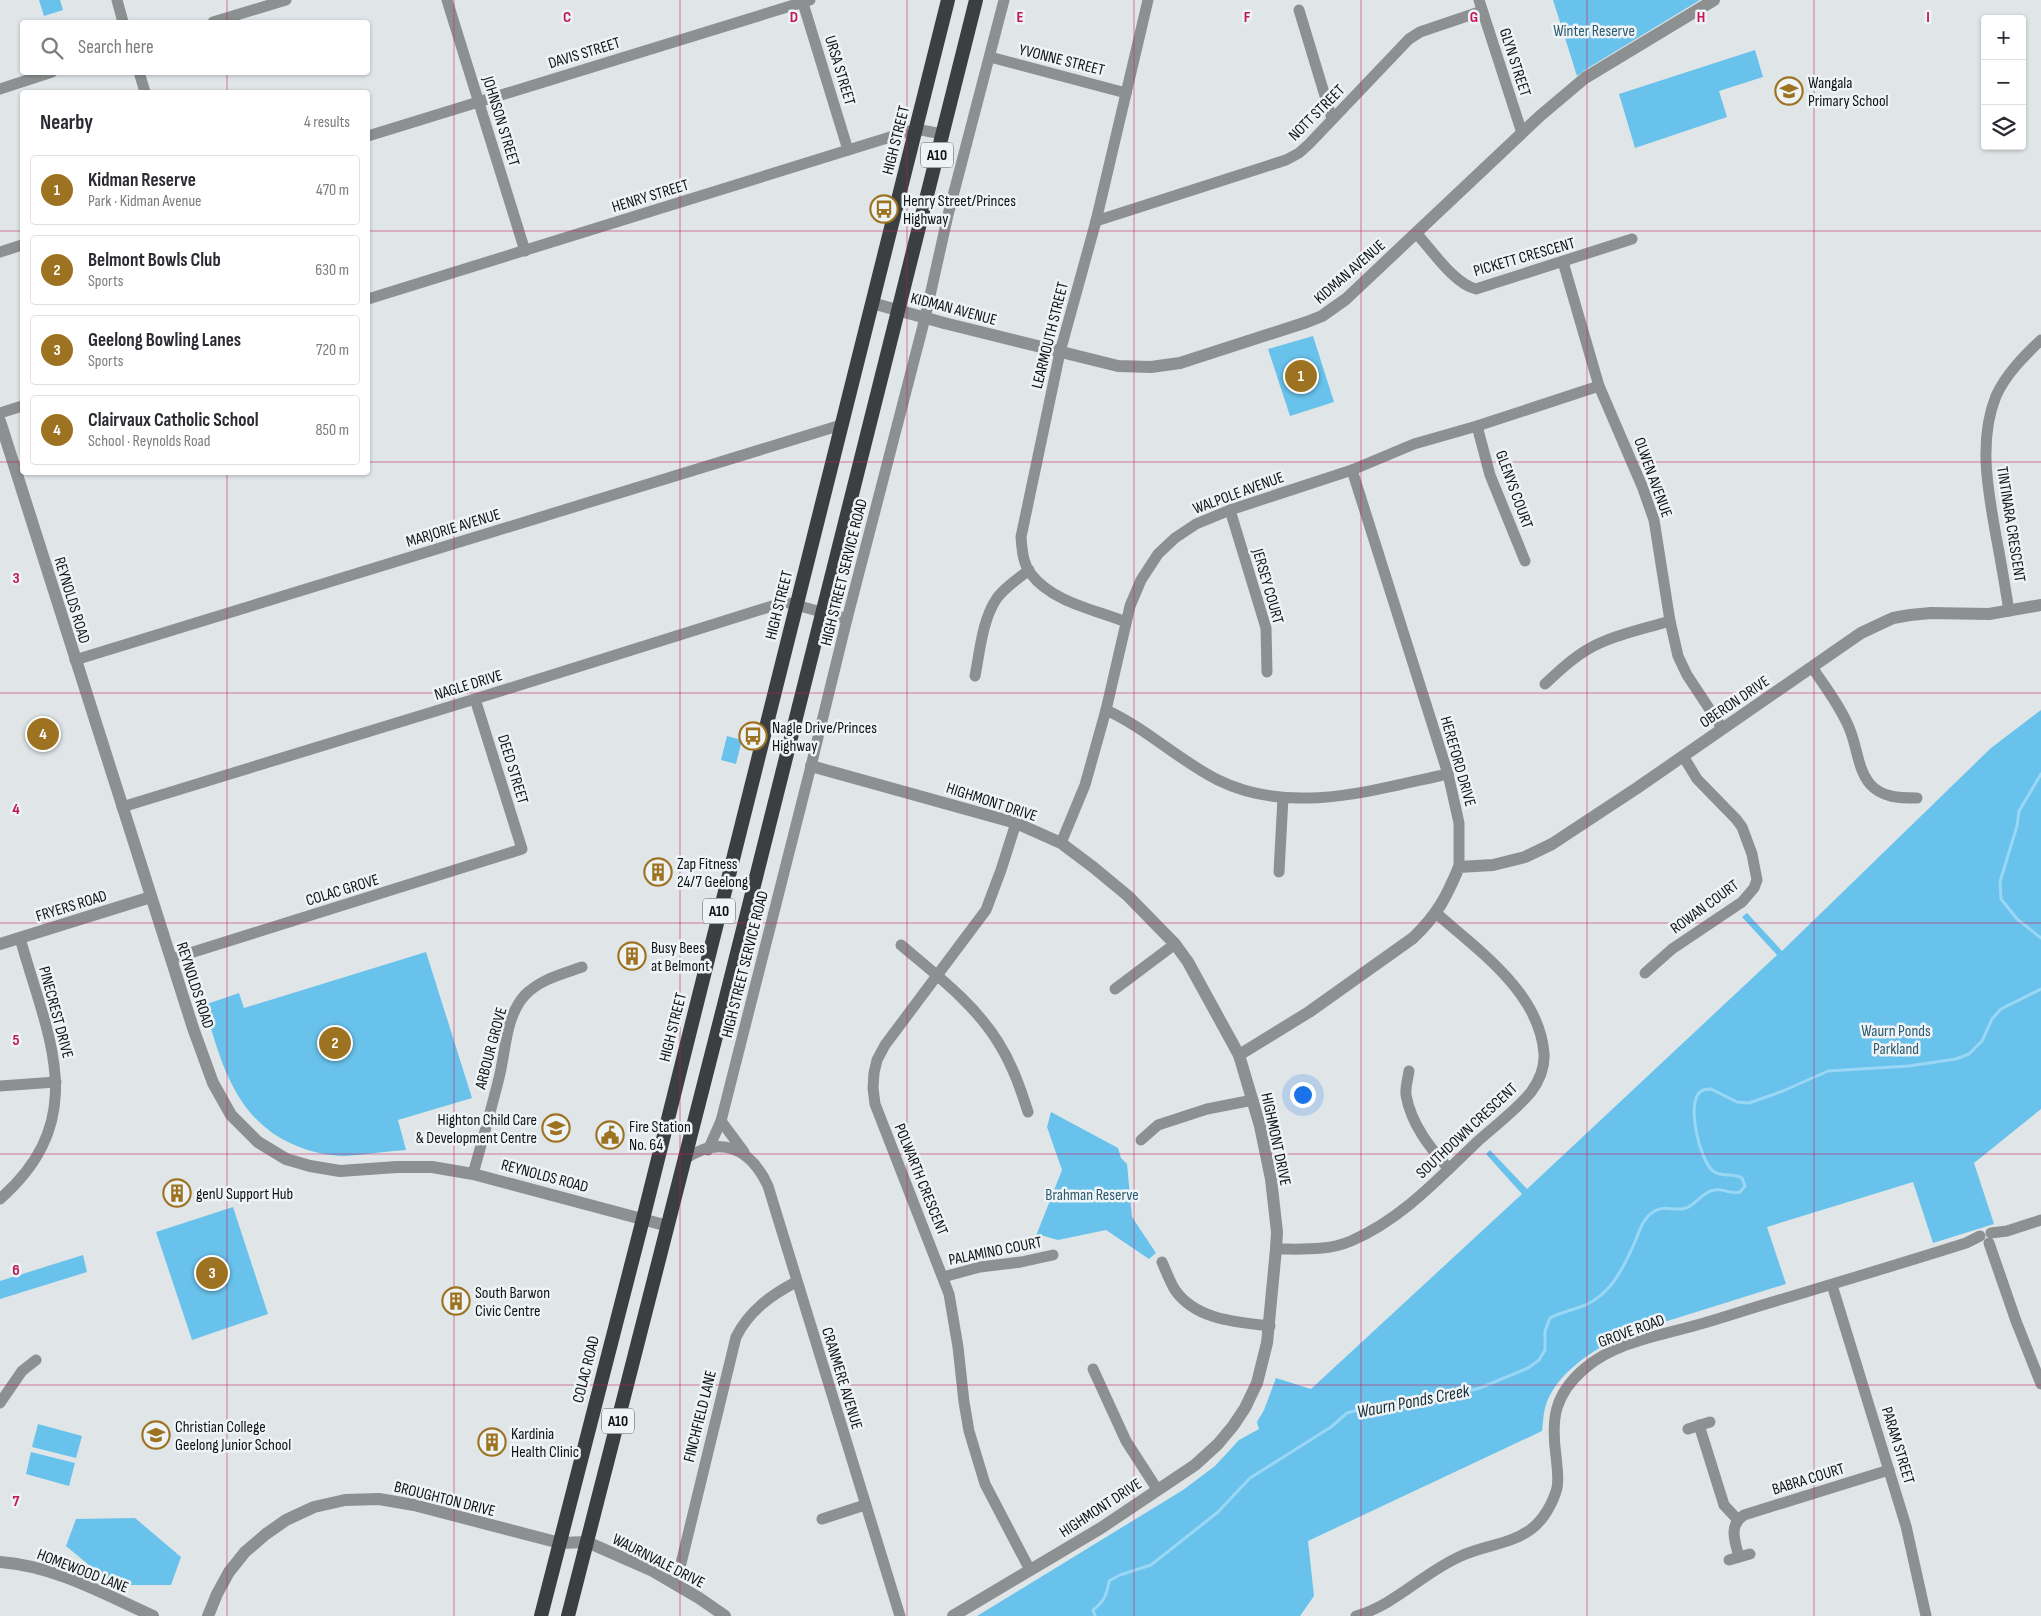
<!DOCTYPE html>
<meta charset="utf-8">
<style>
:root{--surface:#fff;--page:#f2f2f3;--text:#2b2b33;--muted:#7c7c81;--line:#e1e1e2;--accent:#9d7322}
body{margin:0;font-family:"Sofia Sans Condensed",sans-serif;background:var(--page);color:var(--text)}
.controls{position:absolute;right:15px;top:15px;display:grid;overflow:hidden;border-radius:5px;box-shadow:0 1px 4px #0004}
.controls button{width:45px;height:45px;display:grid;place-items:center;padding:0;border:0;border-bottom:1px solid var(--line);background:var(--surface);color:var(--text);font:25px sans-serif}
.you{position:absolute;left:1302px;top:1094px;width:18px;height:18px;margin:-12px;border:4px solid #fff;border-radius:50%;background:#1a73e8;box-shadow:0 0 0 8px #1a73e833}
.badge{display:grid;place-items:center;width:32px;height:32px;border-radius:50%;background:var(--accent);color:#fff;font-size:16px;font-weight:700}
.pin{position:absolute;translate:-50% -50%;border:2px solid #fff;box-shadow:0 1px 5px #0006}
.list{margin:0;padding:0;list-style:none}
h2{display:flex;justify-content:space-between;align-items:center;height:65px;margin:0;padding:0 20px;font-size:21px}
h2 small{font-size:16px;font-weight:400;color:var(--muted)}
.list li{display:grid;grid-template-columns:32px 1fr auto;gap:15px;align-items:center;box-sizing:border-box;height:70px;margin:0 10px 10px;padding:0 10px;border:1px solid var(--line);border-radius:5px}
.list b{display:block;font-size:19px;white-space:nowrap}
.list p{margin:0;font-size:16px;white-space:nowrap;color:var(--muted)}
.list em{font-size:16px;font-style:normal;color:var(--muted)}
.icon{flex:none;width:28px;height:28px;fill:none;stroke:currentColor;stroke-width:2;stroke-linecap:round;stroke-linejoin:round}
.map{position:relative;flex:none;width:2041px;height:1616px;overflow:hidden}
.search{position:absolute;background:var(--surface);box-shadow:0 1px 4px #0004;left:20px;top:20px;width:350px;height:55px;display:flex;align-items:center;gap:12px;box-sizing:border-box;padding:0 18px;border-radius:5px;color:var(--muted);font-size:19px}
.panel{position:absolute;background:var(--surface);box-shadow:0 1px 4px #0004;left:20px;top:90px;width:350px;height:385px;border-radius:5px}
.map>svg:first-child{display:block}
.green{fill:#69c2eb}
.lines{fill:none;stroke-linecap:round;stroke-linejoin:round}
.stream{stroke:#9ad7f5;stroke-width:3}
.minor{stroke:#8d9091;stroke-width:11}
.tertiary{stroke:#8d9091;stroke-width:12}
.trunk{stroke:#3b3f42;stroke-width:14}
.grid{fill:none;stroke:#c2185b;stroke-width:1;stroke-opacity:0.55}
.labels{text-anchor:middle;stroke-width:5;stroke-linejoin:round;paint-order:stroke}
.shield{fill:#eef3f6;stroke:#535657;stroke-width:1}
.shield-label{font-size:15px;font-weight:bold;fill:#101213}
.park-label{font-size:16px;fill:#2c5b70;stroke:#eef3f6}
.street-label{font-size:16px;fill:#101213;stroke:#eef3f6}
.poi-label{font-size:16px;fill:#101213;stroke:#eef3f6;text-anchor:start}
.water-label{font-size:18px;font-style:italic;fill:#182c36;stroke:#eef3f6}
.grid-label{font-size:16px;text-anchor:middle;font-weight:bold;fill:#c2185b;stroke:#eef3f6;stroke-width:5;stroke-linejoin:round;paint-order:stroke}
</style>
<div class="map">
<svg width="2041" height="1616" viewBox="0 0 2041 1616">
<rect width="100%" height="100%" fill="#e0e6e8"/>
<!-- green -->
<g class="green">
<path d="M39,0H60L63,10L44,16Z"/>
<path d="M1553,0H1700L1588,68L1577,76Z"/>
<path d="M1755,50L1763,77L1719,91L1727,117L1635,148L1619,94Z"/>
<path d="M1313,336L1334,402L1290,416L1268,349Z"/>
<path d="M2041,710V1109L1974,1163L1994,1224L1933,1243L1913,1182L1767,1227L1786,1284L1629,1333C1598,1346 1554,1373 1545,1408C1543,1416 1543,1424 1542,1431L1308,1541L1314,1596L1300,1616H977L1183,1490L1215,1466L1239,1440L1259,1429L1257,1422L1264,1410L1276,1378L1311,1389L1522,1194L1486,1154L1490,1150L1527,1189L1777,955L1742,917L1747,913L1782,951L1991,748Z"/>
<path d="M727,736L742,740L736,764L721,760Z"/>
<path d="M426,952L472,1098L398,1120L406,1150C386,1151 366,1155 345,1156C327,1156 307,1151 290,1143C234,1117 220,1059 204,1005L239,993L244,1008Z"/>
<path d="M1051,1112L1118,1148L1121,1158L1127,1164L1132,1217L1156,1253L1149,1259L1106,1230L1058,1240L1044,1236H1036L1062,1170L1047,1127Z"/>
<path d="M233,1207L268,1314L192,1340L156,1232Z"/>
<path d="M83,1255L87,1272L0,1299V1281Z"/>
<path d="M38,1424L82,1436L76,1458L32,1447Z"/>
<path d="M31,1452L75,1463L69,1486L26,1474Z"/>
<path d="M135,1518L181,1557L171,1585H113L66,1546L76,1519Z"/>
</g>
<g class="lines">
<!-- stream -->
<g class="stream">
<path d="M2041,774L2019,811L2017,826L2000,882L2001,899L2017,919L2041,938"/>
<path d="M1095,1616L1093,1610C1104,1602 1107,1594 1109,1581L1120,1575L1151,1565L1218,1512L1250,1478L1331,1427L1347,1413L1375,1405L1433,1400L1480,1388L1528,1368L1539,1360L1545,1350V1331L1550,1318C1567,1309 1586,1309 1601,1295C1616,1283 1626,1262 1634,1244C1639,1233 1642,1219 1653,1212C1664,1204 1675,1212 1686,1208C1697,1204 1703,1191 1715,1190C1724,1188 1731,1195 1740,1192L1745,1186L1742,1178C1733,1172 1722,1178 1713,1171C1700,1161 1686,1104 1700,1092C1703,1089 1707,1089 1711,1089L1737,1102L1749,1103L1783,1091L1828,1071L1909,1066L1956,1059L1969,1054L1982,1041L1992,1019L2001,1009L2041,989"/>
</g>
<!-- minor -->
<g class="minor">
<path d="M117,0L123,22"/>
<path d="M447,0L525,251"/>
<path d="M802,0L848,150"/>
<path d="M1479,0L1522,133"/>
<path d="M1299,10L1332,119"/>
<path d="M213,22L286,0"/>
<path d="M990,57L1126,93"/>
<path d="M139,72L145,92"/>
<path d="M0,89L52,72"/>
<path d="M368,136L810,0"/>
<path d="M1096,221L1286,160L1299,153L1309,144L1409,39L1420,32L1482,11"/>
<path d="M1416,233C1432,250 1454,284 1476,289L1632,239"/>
<path d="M0,252L22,245"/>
<path d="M1563,262L1599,386L1642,486L1654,520L1670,621L1678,656L1687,675L1722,728"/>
<path d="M368,299L916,129L942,134"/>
<path d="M0,413L22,406"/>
<path d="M1477,426L1490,475L1525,561"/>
<path d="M1352,470L1448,774L1459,823V867"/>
<path d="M1230,510L1266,628L1267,672"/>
<path d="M2009,611C2005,586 2001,561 1996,536C1988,490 1978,441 1996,396C2006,374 2024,356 2041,340"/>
<path d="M1126,622C1096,610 1052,602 1031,574C1023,564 1022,550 1021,537L1060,352L1096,221L1148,0"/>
<path d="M75,660L841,425"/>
<path d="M1812,667C1825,687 1841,707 1850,730C1857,747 1858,770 1870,784C1882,798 1900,798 1917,798"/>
<path d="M975,676C980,651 982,620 997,598C1005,587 1018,579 1029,570"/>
<path d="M1545,684C1561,669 1579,652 1600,643C1622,633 1647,628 1670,621"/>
<path d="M1106,710C1146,728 1178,760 1218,780C1291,816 1373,790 1448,774"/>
<path d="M122,807L475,699L785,602L847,619"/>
<path d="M1016,823L1001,870L986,910L885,1045L877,1060L874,1073L873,1088L875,1104L949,1294L958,1347L964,1402L969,1431L985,1484L1030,1570"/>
<path d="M1061,843L1085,785L1106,710L1130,606L1141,580L1158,554L1175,538L1196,524L1230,510L1352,470L1414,444L1477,426L1599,386"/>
<path d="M1279,872L1283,798"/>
<path d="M901,945C935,974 974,1003 998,1042C1012,1064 1020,1087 1028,1112"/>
<path d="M171,959L522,849L475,699"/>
<path d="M1645,973L1672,949L1742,902L1754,888L1757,880L1752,854L1742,827L1736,819L1697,779L1683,756"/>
<path d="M1115,989L1175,944"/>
<path d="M1409,1071C1408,1078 1405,1088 1406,1095C1411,1124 1430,1148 1449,1169"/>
<path d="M0,1086L56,1082"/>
<path d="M721,1121L744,1152"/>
<path d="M1141,1140L1158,1125L1207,1109L1253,1100"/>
<path d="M708,1150L721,1121L811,766L847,619L925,318L948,215L1004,0"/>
<path d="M685,1159C721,1134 751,1149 768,1186L900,1616"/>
<path d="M473,1174C482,1142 491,1110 499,1078C506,1051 505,1017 525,995C541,979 562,974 582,967"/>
<path d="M0,1199C93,1117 47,1036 20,938"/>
<path d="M1991,1233L2007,1231L2041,1220"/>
<path d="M1989,1243L2016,1321L2041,1384"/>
<path d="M1276,1249C1301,1249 1328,1251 1351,1241C1402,1219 1439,1178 1478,1141C1496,1125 1516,1110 1531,1092C1539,1081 1545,1067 1544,1053C1539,992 1478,950 1436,913"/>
<path d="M1162,1262C1166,1271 1170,1282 1175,1290C1196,1320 1236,1322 1270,1326"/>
<path d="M943,1277L980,1267L1021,1262L1053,1255"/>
<path d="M1832,1285L1906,1526L1926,1616"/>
<path d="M1093,1369L1126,1441L1157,1489"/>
<path d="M0,1403L22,1371L36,1360"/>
<path d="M1699,1425L1724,1505L1738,1520"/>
<path d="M1688,1429L1710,1422"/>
<path d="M822,1519L865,1505"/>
<path d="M1739,1557C1735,1541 1728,1526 1744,1515L1889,1470"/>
<path d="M1729,1560L1750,1554"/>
<path d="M676,1584L736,1337C749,1311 771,1295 796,1282"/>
<path d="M1356,1616C1395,1605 1424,1572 1461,1556C1484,1545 1509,1545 1530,1530C1543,1521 1553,1503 1557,1488C1559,1478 1557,1466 1556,1456C1551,1419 1554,1395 1584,1369C1616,1341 1664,1335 1704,1323C1731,1315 1758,1306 1786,1298C1846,1280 1906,1262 1966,1243L1980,1236"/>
</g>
<!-- tertiary -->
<g class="tertiary">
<path d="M872,303L944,323L1118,366L1151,367L1180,363L1307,322L1322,316L1346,299L1540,116L1585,78L1714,0"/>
<path d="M0,421L193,1028L213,1083L231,1115L258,1142L286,1159L310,1166L340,1171L397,1167H432L473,1174L668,1226"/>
<path d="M811,766L1016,823L1061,843L1093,867L1128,896L1175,944L1188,962L1239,1055L1260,1126L1271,1179L1277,1232L1276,1249L1267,1343L1257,1383L1245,1408L1233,1426L1218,1444L1195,1465L1101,1528L953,1616"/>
<path d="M0,944L151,897"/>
<path d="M1239,1055L1309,1012L1413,938C1437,915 1446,898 1459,867L1493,865L1525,857L1552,844L1637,788L1861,633L1893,618L1910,615L1931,613L1989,614L2041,605"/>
<path d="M0,1562C55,1566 104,1594 153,1616"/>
<path d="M208,1616L217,1594L229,1572L245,1552L266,1534L286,1520L314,1507L345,1500L379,1499L414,1505L560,1543L587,1542L653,1571L699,1598L725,1616"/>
</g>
<!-- trunk -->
<g class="trunk">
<path d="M541,1616L643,1219L948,0"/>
<path d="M568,1616L724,1005L976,0"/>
</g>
</g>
<!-- grid -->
<path class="grid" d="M227,0V22M454,0V1616M680,0V1616M907,0V1616M1134,0V1616M1361,0V1616M1587,0V1616M1814,0V1616M227,72V92M0,231H22M368,231H2041M0,462H22M368,462H2041M227,472V1616M0,693H2041M0,923H2041M0,1154H2041M0,1385H2041"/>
<!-- icons -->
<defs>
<g id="school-ring" transform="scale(1.4375)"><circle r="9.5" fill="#eef3f6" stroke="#9d7322" stroke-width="1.5"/><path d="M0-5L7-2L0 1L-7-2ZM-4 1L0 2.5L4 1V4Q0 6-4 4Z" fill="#9d7322"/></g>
<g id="bus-ring" transform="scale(1.4375)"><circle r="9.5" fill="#eef3f6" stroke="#9d7322" stroke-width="1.5"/><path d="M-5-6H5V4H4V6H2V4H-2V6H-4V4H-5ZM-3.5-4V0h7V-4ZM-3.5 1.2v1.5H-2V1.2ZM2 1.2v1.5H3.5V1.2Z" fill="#9d7322"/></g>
<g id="building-ring" transform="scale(1.4375)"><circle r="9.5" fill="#eef3f6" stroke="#9d7322" stroke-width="1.5"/><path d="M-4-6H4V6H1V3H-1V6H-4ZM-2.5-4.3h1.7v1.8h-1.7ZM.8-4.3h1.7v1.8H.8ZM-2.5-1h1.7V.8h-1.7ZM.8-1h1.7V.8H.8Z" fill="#9d7322"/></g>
<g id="civic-ring" transform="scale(1.4375)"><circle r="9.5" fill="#eef3f6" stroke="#9d7322" stroke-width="1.5"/><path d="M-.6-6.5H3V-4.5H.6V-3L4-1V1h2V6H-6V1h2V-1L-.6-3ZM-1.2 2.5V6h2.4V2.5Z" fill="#9d7322"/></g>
</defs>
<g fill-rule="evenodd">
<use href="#school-ring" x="1789" y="91"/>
<use href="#bus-ring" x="884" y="209"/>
<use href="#bus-ring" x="753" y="736"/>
<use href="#building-ring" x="658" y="872"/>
<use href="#building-ring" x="632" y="956"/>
<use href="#school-ring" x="556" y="1128"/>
<use href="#civic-ring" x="610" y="1135"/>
<use href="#building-ring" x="177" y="1193"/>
<use href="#building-ring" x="456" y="1301"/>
<use href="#school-ring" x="156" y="1435"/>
<use href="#building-ring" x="492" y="1442"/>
</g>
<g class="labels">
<!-- shield labels -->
<g class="shield">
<rect x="921" y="142.5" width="32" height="25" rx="4"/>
<rect x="703" y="898.5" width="32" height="25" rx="4"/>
<rect x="602" y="1408.5" width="32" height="25" rx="4"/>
</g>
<g class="shield-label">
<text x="937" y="160">A10</text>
<text x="719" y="916">A10</text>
<text x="618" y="1426">A10</text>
</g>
<!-- park labels -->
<g class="park-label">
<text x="1594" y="36">Winter Reserve</text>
<text x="1896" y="1036">Waurn Ponds<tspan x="1896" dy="18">Parkland</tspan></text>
<text x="1092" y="1200">Brahman Reserve</text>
</g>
<!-- street labels -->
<g class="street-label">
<text transform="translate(584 52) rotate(-17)" y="6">DAVIS STREET</text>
<text transform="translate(1062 59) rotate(14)" y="6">YVONNE STREET</text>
<text transform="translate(1516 62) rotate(72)" y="6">GLYN STREET</text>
<text transform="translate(841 70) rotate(73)" y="6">URSA STREET</text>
<text transform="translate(1316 112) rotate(-45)" y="6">NOTT STREET</text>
<text transform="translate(502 121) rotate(73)" y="6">JOHNSON STREET</text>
<text transform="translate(895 140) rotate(-76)" y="6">HIGH STREET</text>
<text transform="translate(650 195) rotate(-17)" y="6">HENRY STREET</text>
<text transform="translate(1524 256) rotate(-16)" y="6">PICKETT CRESCENT</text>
<text transform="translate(1349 271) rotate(-41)" y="6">KIDMAN AVENUE</text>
<text transform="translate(954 308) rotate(15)" y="6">KIDMAN AVENUE</text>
<text transform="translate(1049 335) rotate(-76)" y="6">LEARMOUTH STREET</text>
<text transform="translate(1654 477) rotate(70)" y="6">OLWEN AVENUE</text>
<text transform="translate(1515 489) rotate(70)" y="6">GLENYS COURT</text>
<text transform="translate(1238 492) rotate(-20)" y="6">WALPOLE AVENUE</text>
<text transform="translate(2012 524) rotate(81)" y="6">TINTINARA CRESCENT</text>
<text transform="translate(453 527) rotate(-17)" y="6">MARJORIE AVENUE</text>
<text transform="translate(843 572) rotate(-76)" y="6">HIGH STREET SERVICE ROAD</text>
<text transform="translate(1269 586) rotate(74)" y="6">JERSEY COURT</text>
<text transform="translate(73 600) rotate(73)" y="6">REYNOLDS ROAD</text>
<text transform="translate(778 605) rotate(-76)" y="6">HIGH STREET</text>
<text transform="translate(468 684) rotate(-17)" y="6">NAGLE DRIVE</text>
<text transform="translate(1734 701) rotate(-34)" y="6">OBERON DRIVE</text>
<text transform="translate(1459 761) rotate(74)" y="6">HEREFORD DRIVE</text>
<text transform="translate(514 769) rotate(73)" y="6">DEED STREET</text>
<text transform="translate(992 801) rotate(18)" y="6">HIGHMONT DRIVE</text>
<text transform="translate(342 889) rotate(-17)" y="6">COLAC GROVE</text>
<text transform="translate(71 905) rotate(-17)" y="6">FRYERS ROAD</text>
<text transform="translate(1704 906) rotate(-36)" y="6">ROWAN COURT</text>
<text transform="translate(744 964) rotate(-76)" y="6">HIGH STREET SERVICE ROAD</text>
<text transform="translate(196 985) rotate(72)" y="6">REYNOLDS ROAD</text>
<text transform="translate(57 1012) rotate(75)" y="6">PINECREST DRIVE</text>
<text transform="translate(672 1027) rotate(-76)" y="6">HIGH STREET</text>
<text transform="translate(490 1048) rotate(-75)" y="6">ARBOUR GROVE</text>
<text transform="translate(1466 1130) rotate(-43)" y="6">SOUTHDOWN CRESCENT</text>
<text transform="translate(1277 1139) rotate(78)" y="6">HIGHMONT DRIVE</text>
<text transform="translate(545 1175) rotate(15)" y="6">REYNOLDS ROAD</text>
<text transform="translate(922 1179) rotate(68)" y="6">POLWARTH CRESCENT</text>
<text transform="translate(995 1250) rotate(-11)" y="6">PALAMINO COURT</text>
<text transform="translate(1631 1330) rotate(-20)" y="6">GROVE ROAD</text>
<text transform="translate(585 1369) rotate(-76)" y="6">COLAC ROAD</text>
<text transform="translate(843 1378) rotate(73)" y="6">CRANMERE AVENUE</text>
<text transform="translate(699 1416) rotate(-76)" y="6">FINCHFIELD LANE</text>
<text transform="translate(1899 1445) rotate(73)" y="6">PARAM STREET</text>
<text transform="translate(1808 1478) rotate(-17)" y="6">BABRA COURT</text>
<text transform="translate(445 1498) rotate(14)" y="6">BROUGHTON DRIVE</text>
<text transform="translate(1100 1507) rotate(-33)" y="6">HIGHMONT DRIVE</text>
<text transform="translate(659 1560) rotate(27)" y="6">WAURNVALE DRIVE</text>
<text transform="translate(83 1570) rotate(21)" y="6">HOMEWOOD LANE</text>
</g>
<!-- poi labels -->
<g class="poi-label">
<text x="1808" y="88">Wangala<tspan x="1808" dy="18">Primary School</tspan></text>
<text x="903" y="206">Henry Street/Princes<tspan x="903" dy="18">Highway</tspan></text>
<text x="772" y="733">Nagle Drive/Princes<tspan x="772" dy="18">Highway</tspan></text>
<text x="677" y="869">Zap Fitness<tspan x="677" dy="18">24/7 Geelong</tspan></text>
<text x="651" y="953">Busy Bees<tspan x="651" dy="18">at Belmont</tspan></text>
<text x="537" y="1125" text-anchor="end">Highton Child Care<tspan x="537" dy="18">&amp; Development Centre</tspan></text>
<text x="629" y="1132">Fire Station<tspan x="629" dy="18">No. 64</tspan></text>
<text x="196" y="1199">genU Support Hub</text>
<text x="475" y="1298">South Barwon<tspan x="475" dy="18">Civic Centre</tspan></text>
<text x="175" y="1432">Christian College<tspan x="175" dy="18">Geelong Junior School</tspan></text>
<text x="511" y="1439">Kardinia<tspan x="511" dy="18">Health Clinic</tspan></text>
</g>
<!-- water labels -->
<g class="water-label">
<text transform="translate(1413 1401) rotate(-11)" y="6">Waurn Ponds Creek</text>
</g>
</g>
<g class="grid-label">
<text x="567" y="22">C</text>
<text x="794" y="22">D</text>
<text x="1020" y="22">E</text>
<text x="1247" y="22">F</text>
<text x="1474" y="22">G</text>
<text x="1701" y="22">H</text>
<text x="1928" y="22">I</text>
<text x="16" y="583">3</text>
<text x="16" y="814">4</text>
<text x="16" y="1045">5</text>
<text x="16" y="1275">6</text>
<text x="16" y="1506">7</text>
</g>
</svg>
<div class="controls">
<button>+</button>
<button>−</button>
<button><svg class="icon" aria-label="layers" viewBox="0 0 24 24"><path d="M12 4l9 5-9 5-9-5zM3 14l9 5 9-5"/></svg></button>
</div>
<div class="you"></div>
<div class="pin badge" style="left:1301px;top:376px">1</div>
<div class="pin badge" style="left:335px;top:1043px">2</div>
<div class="pin badge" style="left:212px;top:1273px">3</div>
<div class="pin badge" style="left:43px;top:734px">4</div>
<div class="search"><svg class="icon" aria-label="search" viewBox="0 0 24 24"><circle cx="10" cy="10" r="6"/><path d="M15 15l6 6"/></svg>Search here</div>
<section class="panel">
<h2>Nearby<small>4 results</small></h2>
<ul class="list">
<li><span class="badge">1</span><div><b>Kidman Reserve</b><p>Park · Kidman Avenue</p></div><em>470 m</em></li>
<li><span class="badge">2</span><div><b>Belmont Bowls Club</b><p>Sports</p></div><em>630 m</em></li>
<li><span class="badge">3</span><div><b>Geelong Bowling Lanes</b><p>Sports</p></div><em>720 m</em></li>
<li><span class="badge">4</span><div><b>Clairvaux Catholic School</b><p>School · Reynolds Road</p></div><em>850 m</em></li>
</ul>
</section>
</div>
